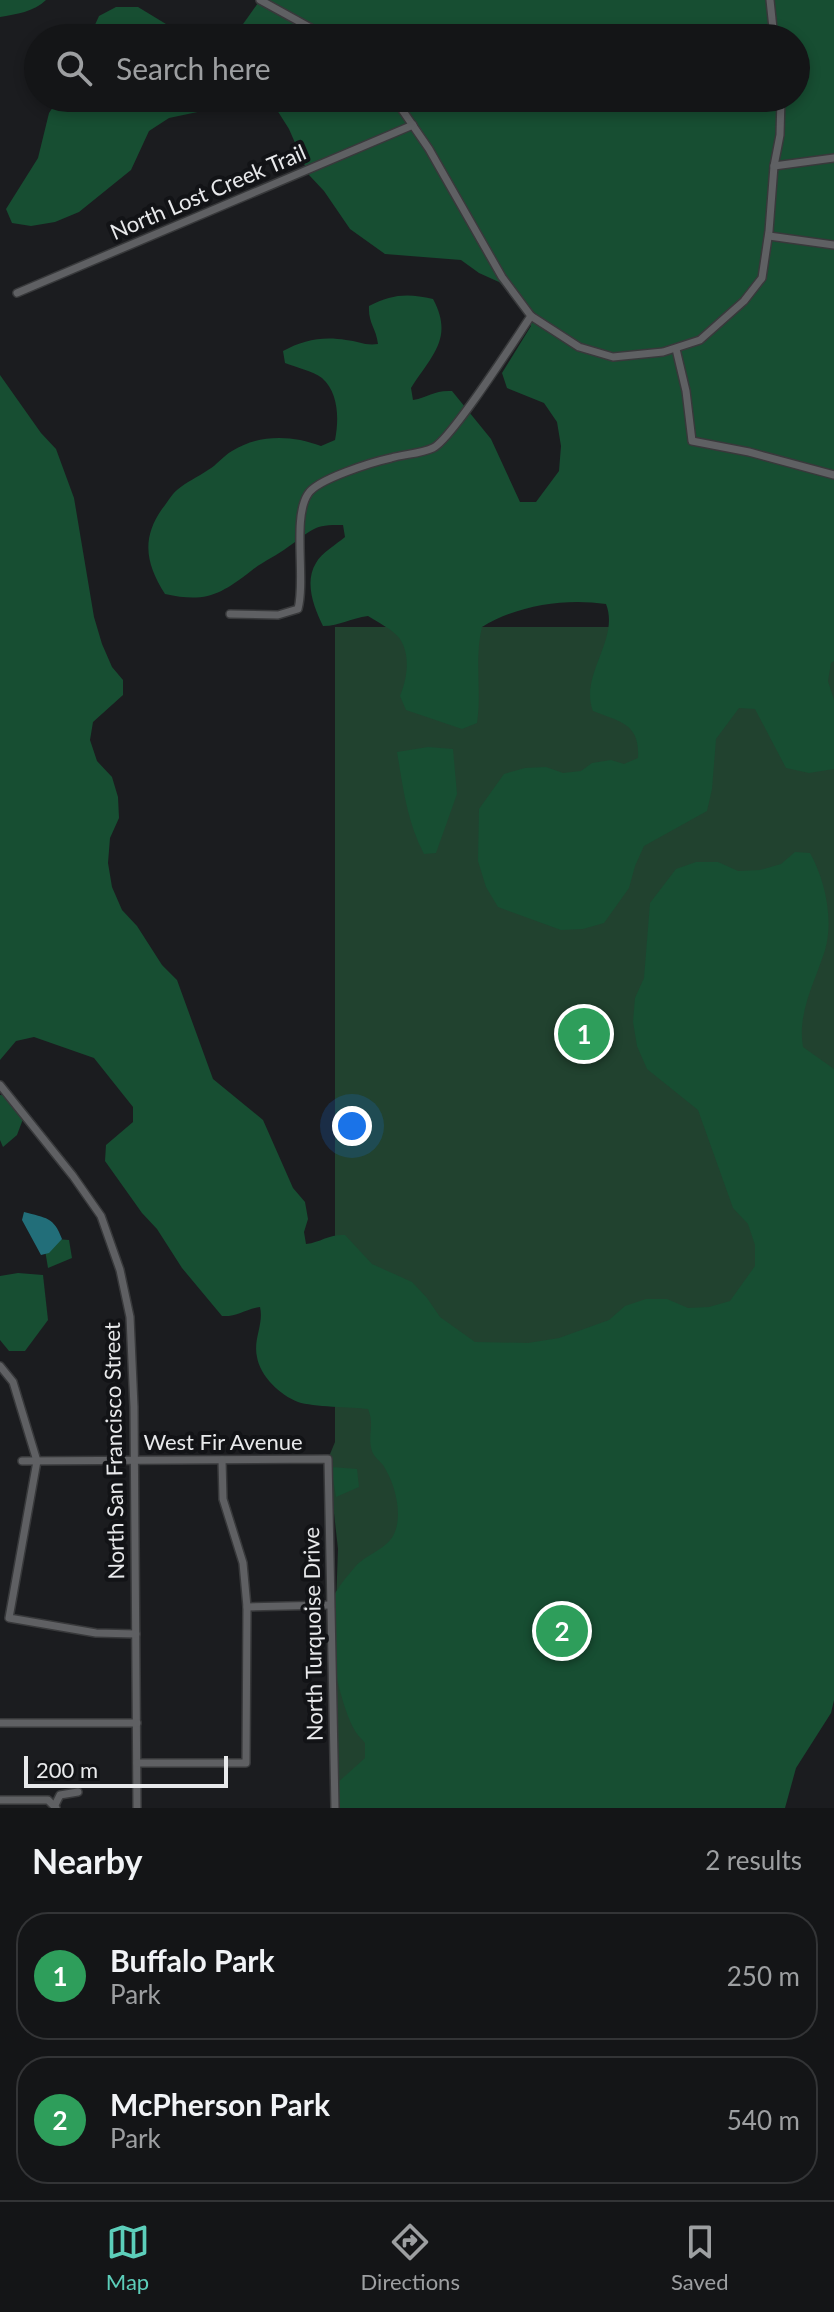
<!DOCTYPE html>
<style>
:root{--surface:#141517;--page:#1d1e20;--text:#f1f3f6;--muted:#9d9fa1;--line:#333436;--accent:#5cceba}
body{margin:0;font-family:Lato,sans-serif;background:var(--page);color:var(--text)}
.scale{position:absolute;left:24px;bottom:20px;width:204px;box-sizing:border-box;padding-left:8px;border:4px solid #e8e9eb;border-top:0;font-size:22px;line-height:28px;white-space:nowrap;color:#e8e9eb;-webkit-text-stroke:6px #121316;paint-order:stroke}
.you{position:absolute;left:352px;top:1126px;width:28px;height:28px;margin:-20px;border:6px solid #fff;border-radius:50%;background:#1a73e8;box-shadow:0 0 0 12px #1a73e833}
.badge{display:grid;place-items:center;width:52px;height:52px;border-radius:50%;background:var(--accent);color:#fff;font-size:26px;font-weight:700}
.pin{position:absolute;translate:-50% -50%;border:4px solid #fff;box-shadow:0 2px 8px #0006}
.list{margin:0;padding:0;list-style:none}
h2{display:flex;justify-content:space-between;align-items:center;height:104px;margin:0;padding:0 32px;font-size:34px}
h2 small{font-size:26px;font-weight:400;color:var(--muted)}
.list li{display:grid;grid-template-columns:52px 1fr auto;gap:24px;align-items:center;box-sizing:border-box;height:128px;margin:0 16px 16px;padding:0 16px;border:2px solid var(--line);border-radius:32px}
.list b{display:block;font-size:30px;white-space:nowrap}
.list p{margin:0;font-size:26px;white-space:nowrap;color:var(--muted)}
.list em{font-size:26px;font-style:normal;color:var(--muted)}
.icon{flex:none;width:44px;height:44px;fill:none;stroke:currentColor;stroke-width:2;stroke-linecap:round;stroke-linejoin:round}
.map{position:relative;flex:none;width:834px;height:1808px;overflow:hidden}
.search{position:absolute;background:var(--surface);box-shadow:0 4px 12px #0003;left:24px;right:24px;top:24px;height:88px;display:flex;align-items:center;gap:20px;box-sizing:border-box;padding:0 28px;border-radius:44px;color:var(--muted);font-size:30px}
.sheet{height:392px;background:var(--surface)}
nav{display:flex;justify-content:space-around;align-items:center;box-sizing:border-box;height:112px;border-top:2px solid var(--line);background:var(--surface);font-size:22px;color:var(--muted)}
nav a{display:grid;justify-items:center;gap:4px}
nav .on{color:var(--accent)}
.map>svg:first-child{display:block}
.green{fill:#21422f}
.forest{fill:#174e32}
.water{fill:#226e79}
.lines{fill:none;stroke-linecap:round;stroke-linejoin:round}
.minor-casing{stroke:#38393b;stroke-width:10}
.minor{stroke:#5f6063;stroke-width:7}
.labels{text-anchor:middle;stroke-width:8;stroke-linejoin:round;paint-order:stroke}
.street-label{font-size:22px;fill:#e8e9eb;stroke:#121316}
</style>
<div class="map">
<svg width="834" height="1808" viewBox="0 0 834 1808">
<rect width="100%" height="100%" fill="#1b1c1f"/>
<!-- green -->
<path class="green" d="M335,627H834V1588L523,1808H335L332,1715L338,1549L328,1459L335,1442Z"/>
<!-- forest -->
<g class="forest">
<path d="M0,0H46C34,12 16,14 0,17Z"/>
<path d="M257,0H834V661L831,663L828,681L834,700V769L809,773L786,768L755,709L739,708L716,739L712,789L707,811L644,846L635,866L629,888L604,923L583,929L561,930L498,907L486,887L478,861L479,809L504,774L525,768L546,767L563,773L581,771L592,763L611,760L624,764L638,758C640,723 620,722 593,711C579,675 620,640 606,604C565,598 518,605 482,627C474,659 482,691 477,723L462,729L406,710L400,696C407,679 411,656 400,639C394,630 377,622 368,616C351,618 340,626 323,626C314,608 304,582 316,563C321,553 337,544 345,537L343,525C311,524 312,531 288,547C276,556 262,562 251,571C220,595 205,603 165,594C146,564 141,539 162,509C167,503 171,495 177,490C186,482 198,477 208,470C217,465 223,456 232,451C259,434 292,435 321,446L335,440C339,420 339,393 322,378C313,371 295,367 285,363L283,351C303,340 323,336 346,340C358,341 365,346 378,344C376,328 368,323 369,306C392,294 408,293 433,299C454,338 432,355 411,388L413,400C429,397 434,390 452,391L491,439L520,502H536L559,471L561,446L557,422L544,403L507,388L502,373L531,326L528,308L499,282L479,273L461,260L385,254L350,229L324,191L309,175L289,129L277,110L254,104L226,106L169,118L149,131L131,170L79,212L55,222L31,226L12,223L6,209L38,158L49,113L59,98H796V38H222L236,34L258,3Z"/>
<path d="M116,7H138L189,38H89L99,16Z"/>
<path d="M0,375L41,433L56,449L74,498L94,617L102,644L112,667L123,680V695L93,722L90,740L97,761L112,777L118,797L119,818L110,838L108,863L112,887L122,910L137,926L162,965L177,980L213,1079L263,1120L293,1188L305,1202L308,1219L304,1232L306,1244C322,1242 328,1234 345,1235L372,1264L412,1282L427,1298L440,1317L475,1342L528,1343L559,1338L609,1320L625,1306L646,1299H667L688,1308L709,1307L730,1301L755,1266V1245L748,1224L733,1208L698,1110L647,1069L637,1046L633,1022L635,998L644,978L650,903L676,869L696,862H718L738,871L760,870L781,864L795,852L810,853C825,880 834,919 825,950C815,982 797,1013 803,1047L834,1069V1700L831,1713L796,1768L785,1808H330L335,1785L365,1758V1743C362,1739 356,1734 354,1729C340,1705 321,1621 333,1597C338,1587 348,1575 355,1567C365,1555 385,1550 393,1536C404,1516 395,1483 383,1465C379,1460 374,1457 372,1451C367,1435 375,1426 368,1409C351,1407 313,1407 298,1402C280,1395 260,1376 257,1357C253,1339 264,1324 260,1307C245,1309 237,1317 222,1316L182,1268L157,1229L142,1213L105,1161L106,1145L133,1122V1107L94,1058L34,1037L16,1041L0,1060Z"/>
<path d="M428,747L453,749L457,794L436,853L424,854C407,822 403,787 397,752Z"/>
<path d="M0,1095L13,1096L23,1119L17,1135L3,1147L0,1140Z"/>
<path d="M43,1238L69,1240L72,1258L48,1268Z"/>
<path d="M18,1273L43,1275L48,1320L25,1351H9L0,1340V1276Z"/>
<path d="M331,1467L357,1469L359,1487L336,1497Z"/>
</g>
<!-- water -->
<path class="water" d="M24,1212C46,1218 54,1217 62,1239L49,1253L41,1255L22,1220Z"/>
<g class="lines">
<!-- minor casing -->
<g class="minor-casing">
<g id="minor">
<path d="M260,0L329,38"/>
<path d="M770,0L774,38"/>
<path d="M394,98L429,149L502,277L531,316L579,347L613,357L663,352L700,340L744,301L762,278L769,231L774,166L780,135L781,98"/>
<path d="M774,166L834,158"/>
<path d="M769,236L834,245"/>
<path d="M17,293L413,125"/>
<path d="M676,349L686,391L692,441L749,452L834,475"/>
<path d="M230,614L278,615L298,609C306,579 292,518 308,494C317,479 373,462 391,458C404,454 420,454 433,448C451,440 516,338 531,316"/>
<path d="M0,1085L73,1176L101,1216L120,1270L130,1317L134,1407L137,1808"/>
<path d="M0,1366L13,1382L37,1461L9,1618L96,1633L136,1634"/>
<path d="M22,1461L328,1459L335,1808"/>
<path d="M247,1607L330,1605"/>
<path d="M0,1723H137"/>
<path d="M137,1763H246L247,1607L243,1563L223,1499L222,1460"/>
<path d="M0,1800H48L56,1808"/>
<path d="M55,1805L60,1795L78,1792"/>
</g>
</g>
<!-- minor -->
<use href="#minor" class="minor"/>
</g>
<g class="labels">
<!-- street labels -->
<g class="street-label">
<text transform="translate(208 192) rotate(-23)" y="8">North Lost Creek Trail</text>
<text x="223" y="1450">West Fir Avenue</text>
<text transform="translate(114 1451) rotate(-91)" y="8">North San Francisco Street</text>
<text transform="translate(313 1634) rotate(-91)" y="8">North Turquoise Drive</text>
</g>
</g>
</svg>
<div class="scale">200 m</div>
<div class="you"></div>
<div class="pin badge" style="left:584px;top:1034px;background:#2e9e5b">1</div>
<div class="pin badge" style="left:562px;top:1631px;background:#2e9e5b">2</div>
<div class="search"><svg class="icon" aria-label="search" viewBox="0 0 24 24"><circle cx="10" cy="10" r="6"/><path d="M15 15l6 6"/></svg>Search here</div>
</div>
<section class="sheet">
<h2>Nearby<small>2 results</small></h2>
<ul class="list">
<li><span class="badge" style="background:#2e9e5b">1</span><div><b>Buffalo Park</b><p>Park</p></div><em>250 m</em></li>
<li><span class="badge" style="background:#2e9e5b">2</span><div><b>McPherson Park</b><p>Park</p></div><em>540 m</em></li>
</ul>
</section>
<nav>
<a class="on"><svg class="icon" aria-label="map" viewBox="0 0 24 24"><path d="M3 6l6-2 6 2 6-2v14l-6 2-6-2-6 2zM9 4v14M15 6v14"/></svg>Map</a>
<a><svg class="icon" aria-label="directions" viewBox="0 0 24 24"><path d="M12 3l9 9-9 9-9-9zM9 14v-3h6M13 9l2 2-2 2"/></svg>Directions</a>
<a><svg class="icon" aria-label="saved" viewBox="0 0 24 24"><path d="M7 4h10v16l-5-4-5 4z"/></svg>Saved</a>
</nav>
